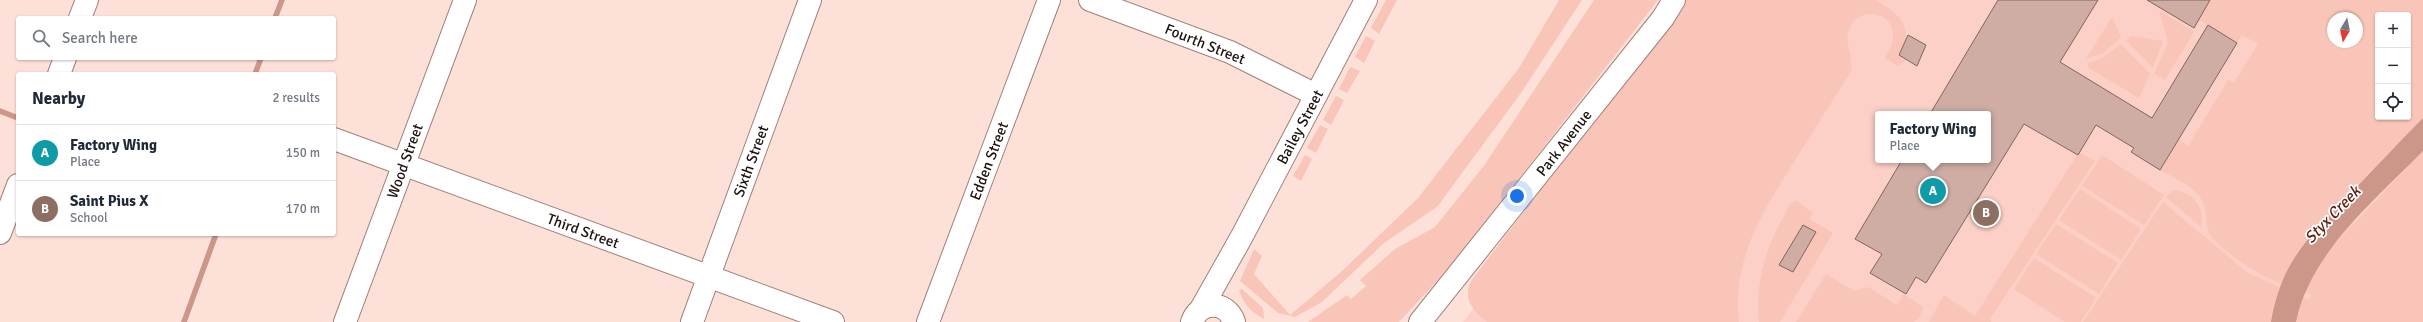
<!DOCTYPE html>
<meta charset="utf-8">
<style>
:root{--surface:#fff;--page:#f6f6f7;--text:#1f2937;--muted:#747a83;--line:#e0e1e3;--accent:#db2777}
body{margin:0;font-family:Signika,sans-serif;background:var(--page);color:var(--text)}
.controls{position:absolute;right:12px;top:12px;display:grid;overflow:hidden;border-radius:4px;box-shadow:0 1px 3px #0004}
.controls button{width:36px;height:36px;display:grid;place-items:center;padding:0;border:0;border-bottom:1px solid var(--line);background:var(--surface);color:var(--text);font:20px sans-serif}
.compass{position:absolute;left:2327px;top:12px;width:36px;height:36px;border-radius:50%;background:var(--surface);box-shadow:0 1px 3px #0004;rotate:190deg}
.you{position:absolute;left:1517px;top:196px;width:14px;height:14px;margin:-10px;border:3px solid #fff;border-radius:50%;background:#1a73e8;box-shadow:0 0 0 6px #1a73e833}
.badge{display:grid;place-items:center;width:26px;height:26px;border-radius:50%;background:var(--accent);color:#fff;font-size:13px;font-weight:700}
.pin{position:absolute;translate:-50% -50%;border:2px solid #fff;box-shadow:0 1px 4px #0006}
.popup{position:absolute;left:1875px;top:111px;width:116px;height:52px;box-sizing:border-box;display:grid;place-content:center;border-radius:4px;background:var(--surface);filter:drop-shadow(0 1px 3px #0005);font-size:13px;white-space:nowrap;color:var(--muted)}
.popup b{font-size:15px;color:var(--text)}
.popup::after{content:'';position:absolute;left:50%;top:100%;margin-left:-8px;border:8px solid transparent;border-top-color:var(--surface)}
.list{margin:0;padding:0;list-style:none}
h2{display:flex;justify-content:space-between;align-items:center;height:52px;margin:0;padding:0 16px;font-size:17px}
h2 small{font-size:13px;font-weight:400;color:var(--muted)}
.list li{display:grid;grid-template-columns:26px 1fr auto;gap:12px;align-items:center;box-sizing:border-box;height:56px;padding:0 16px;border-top:1px solid var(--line)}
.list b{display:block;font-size:15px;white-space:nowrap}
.list p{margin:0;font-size:13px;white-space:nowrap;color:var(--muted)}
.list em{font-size:13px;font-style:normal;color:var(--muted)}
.icon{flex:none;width:22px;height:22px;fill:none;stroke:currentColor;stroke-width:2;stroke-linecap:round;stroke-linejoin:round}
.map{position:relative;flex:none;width:2423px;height:322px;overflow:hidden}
.search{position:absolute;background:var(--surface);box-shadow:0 1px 3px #0004;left:16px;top:16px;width:320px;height:44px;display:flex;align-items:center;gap:10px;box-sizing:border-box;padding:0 14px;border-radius:4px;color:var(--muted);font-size:15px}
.panel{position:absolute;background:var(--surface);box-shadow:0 1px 3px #0004;left:16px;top:72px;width:320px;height:164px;border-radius:4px}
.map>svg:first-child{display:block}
.built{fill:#fcd0c6;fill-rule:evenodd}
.green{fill:#f8c5b8;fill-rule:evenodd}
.water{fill:#cc9689}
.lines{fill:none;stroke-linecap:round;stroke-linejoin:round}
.stream{stroke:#cc9689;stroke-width:5.5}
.building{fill:#cfada5;stroke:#83645d}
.minor-casing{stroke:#a08078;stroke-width:24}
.major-casing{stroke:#a08078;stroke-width:24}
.minor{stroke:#fff;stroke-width:22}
.major{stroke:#fff;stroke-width:22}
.labels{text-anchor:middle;stroke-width:3.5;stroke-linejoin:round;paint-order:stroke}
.street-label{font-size:15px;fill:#1d120f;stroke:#fff}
.water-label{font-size:16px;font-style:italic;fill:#5f1e0e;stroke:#fff}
</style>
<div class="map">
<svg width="2423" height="322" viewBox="0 0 2423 322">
<rect width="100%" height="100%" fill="#fde1d9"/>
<!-- built -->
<path class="built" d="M1713,0H2423V322H1463ZM2378,15H2408V117H2378ZM2333,18H2357V42H2333ZM1878,114H1988V160H1878Z"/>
<!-- green -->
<g class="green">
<path d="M1386,0H1397L1379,34L1371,28Z"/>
<path d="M1559,0H1582L1521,93L1437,207L1384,243L1322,302L1295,317L1278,313L1240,281L1254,249L1262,256L1254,274L1290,315L1341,272L1418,198L1519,68Z"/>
<path d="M1594,0H1658L1453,264L1399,322H1308L1347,295L1351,299L1366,286L1360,280L1395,249L1435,227L1483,167Z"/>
<path d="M1685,0H1876C1890,9 1907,18 1906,38C1905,43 1900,50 1898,55L1906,60L1898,66L1885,58C1913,15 1860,0 1849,29C1844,43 1854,57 1851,72C1834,97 1818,124 1802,149C1768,204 1731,254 1739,322H1487C1473,311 1462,299 1471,281Z"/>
<path d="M2207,0H2423V118L2309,235L2293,259L2281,284C2256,273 2229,257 2211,236C2206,229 2207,217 2205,209C2202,189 2176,179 2160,170L2179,139L2188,146L2228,80L2234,83L2258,44L2242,35L2237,43L2199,20L2209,2ZM2378,15H2408V117H2378ZM2333,18H2357V42H2333Z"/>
<path d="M2159,10L2194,32L2165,80L2154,74L2168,43Z"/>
<path d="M2112,17L2121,37L2103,53L2086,59Z"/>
<path d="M1366,36L1375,41L1364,63L1355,57Z"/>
<path d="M2131,36L2163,41L2153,68L2126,41Z"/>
<path d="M2121,44L2150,74L2139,98L2089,68L2087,64L2104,57Z"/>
<path d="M1350,67L1360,71L1347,93L1339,89Z"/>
<path d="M1336,96L1344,100L1331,125L1323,120Z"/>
<path d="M1320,125L1328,129L1316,153L1307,148Z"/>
<path d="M2423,151V322H2296L2303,297L2310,299L2311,295L2305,291L2326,253Z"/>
<path d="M2079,152L2095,161L1991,317V322H1929L1944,295L1975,316Z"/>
<path d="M1305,155L1312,159L1301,181L1293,176Z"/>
<path d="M2102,155L2164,195L2144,225L2082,186Z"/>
<path d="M2080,189L2141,229L2121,260L2059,220Z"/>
<path d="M2173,190C2193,193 2205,206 2201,227L2166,197Z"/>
<path d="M1796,201L1813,213L1809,219L1833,233L1780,322H1759C1755,284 1765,249 1784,216C1787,210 1789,203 1796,201Z"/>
<path d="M2163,202L2248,273L2280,287L2271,322H2083Z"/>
<path d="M2056,224L2118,263L2099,294L2036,254Z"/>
<path d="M2034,258L2096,298L2081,322H2065L2014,289Z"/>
<path d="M1826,274L1854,291L1868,287L1897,305L1903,294L1923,307L1919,318L1914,322H1796Z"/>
<path d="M1242,289L1263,308L1264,319C1251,312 1243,304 1239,290Z"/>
</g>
<!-- water -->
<path class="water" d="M2423,118V151C2375,200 2310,253 2296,322H2271C2282,260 2308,238 2349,195C2374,169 2398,143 2423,118Z"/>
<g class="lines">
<!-- stream -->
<g class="stream">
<path d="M275,18L282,0"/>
<path d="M255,74L261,58"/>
<path d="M0,111L18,118"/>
<path d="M184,322L216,234"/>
</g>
</g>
<!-- building -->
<g class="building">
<path d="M1998,0H2098L2060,62L2152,118L2208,25L2237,43L2160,170L2131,152L2134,148L2096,125L2078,155L2024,124L1926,283L1916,277L1906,294L1870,273L1882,254L1855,239L1902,160H1988V114H1930Z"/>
<path d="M2147,0H2210L2194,28Z"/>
<path d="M1908,35L1926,45L1917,66L1899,55Z"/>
<path d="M1803,225L1816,232L1793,272L1779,265Z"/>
</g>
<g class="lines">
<!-- minor casing -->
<g class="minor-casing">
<g id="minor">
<path d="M1090,0L1230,52L1316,95"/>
<path d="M80,18L87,0"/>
<path d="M59,74L65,58"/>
<path d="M334,139L833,322"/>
<path d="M0,233L18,185"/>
<path d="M1201,309L1241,238L1366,0"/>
<path d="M345,322L465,0"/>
<path d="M692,322L810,0"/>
<path d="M928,322L1049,0"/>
</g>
</g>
<!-- major casing -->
<g class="major-casing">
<g id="major">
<path d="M1192,322C1199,301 1227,300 1234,322"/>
<path d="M1420,322L1663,18L1674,0"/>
</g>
</g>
<!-- minor -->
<use href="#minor" class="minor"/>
<!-- major -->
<use href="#major" class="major"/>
</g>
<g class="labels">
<!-- street labels -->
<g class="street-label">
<text transform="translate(1205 44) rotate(22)" y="5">Fourth Street</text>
<text transform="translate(1300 127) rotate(-62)" y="5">Bailey Street</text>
<text transform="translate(1564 143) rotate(-52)" y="5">Park Avenue</text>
<text transform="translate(405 161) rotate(-70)" y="5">Wood Street</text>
<text transform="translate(751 161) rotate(-70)" y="5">Sixth Street</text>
<text transform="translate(989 161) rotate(-69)" y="5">Edden Street</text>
<text transform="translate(583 231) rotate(20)" y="5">Third Street</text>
</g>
<!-- water labels -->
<g class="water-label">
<text transform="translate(2332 214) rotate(-46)" y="6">Styx Creek</text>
</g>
</g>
</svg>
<div class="controls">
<button>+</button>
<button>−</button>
<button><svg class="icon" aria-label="locate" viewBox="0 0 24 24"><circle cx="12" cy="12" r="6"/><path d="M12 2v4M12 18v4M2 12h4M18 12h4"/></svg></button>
</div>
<svg class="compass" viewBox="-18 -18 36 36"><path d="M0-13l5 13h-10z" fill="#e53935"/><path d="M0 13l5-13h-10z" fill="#747a83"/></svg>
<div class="you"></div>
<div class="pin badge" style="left:1933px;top:191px;background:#0f9aa8">A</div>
<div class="popup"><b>Factory Wing</b>Place</div>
<div class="pin badge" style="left:1986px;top:213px;background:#8d6e63">B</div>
<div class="search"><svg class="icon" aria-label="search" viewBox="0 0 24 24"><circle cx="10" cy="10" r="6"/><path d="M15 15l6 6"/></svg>Search here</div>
<section class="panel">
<h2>Nearby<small>2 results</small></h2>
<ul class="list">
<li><span class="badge" style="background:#0f9aa8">A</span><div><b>Factory Wing</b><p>Place</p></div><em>150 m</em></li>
<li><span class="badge" style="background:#8d6e63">B</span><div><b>Saint Pius X</b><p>School</p></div><em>170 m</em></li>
</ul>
</section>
</div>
